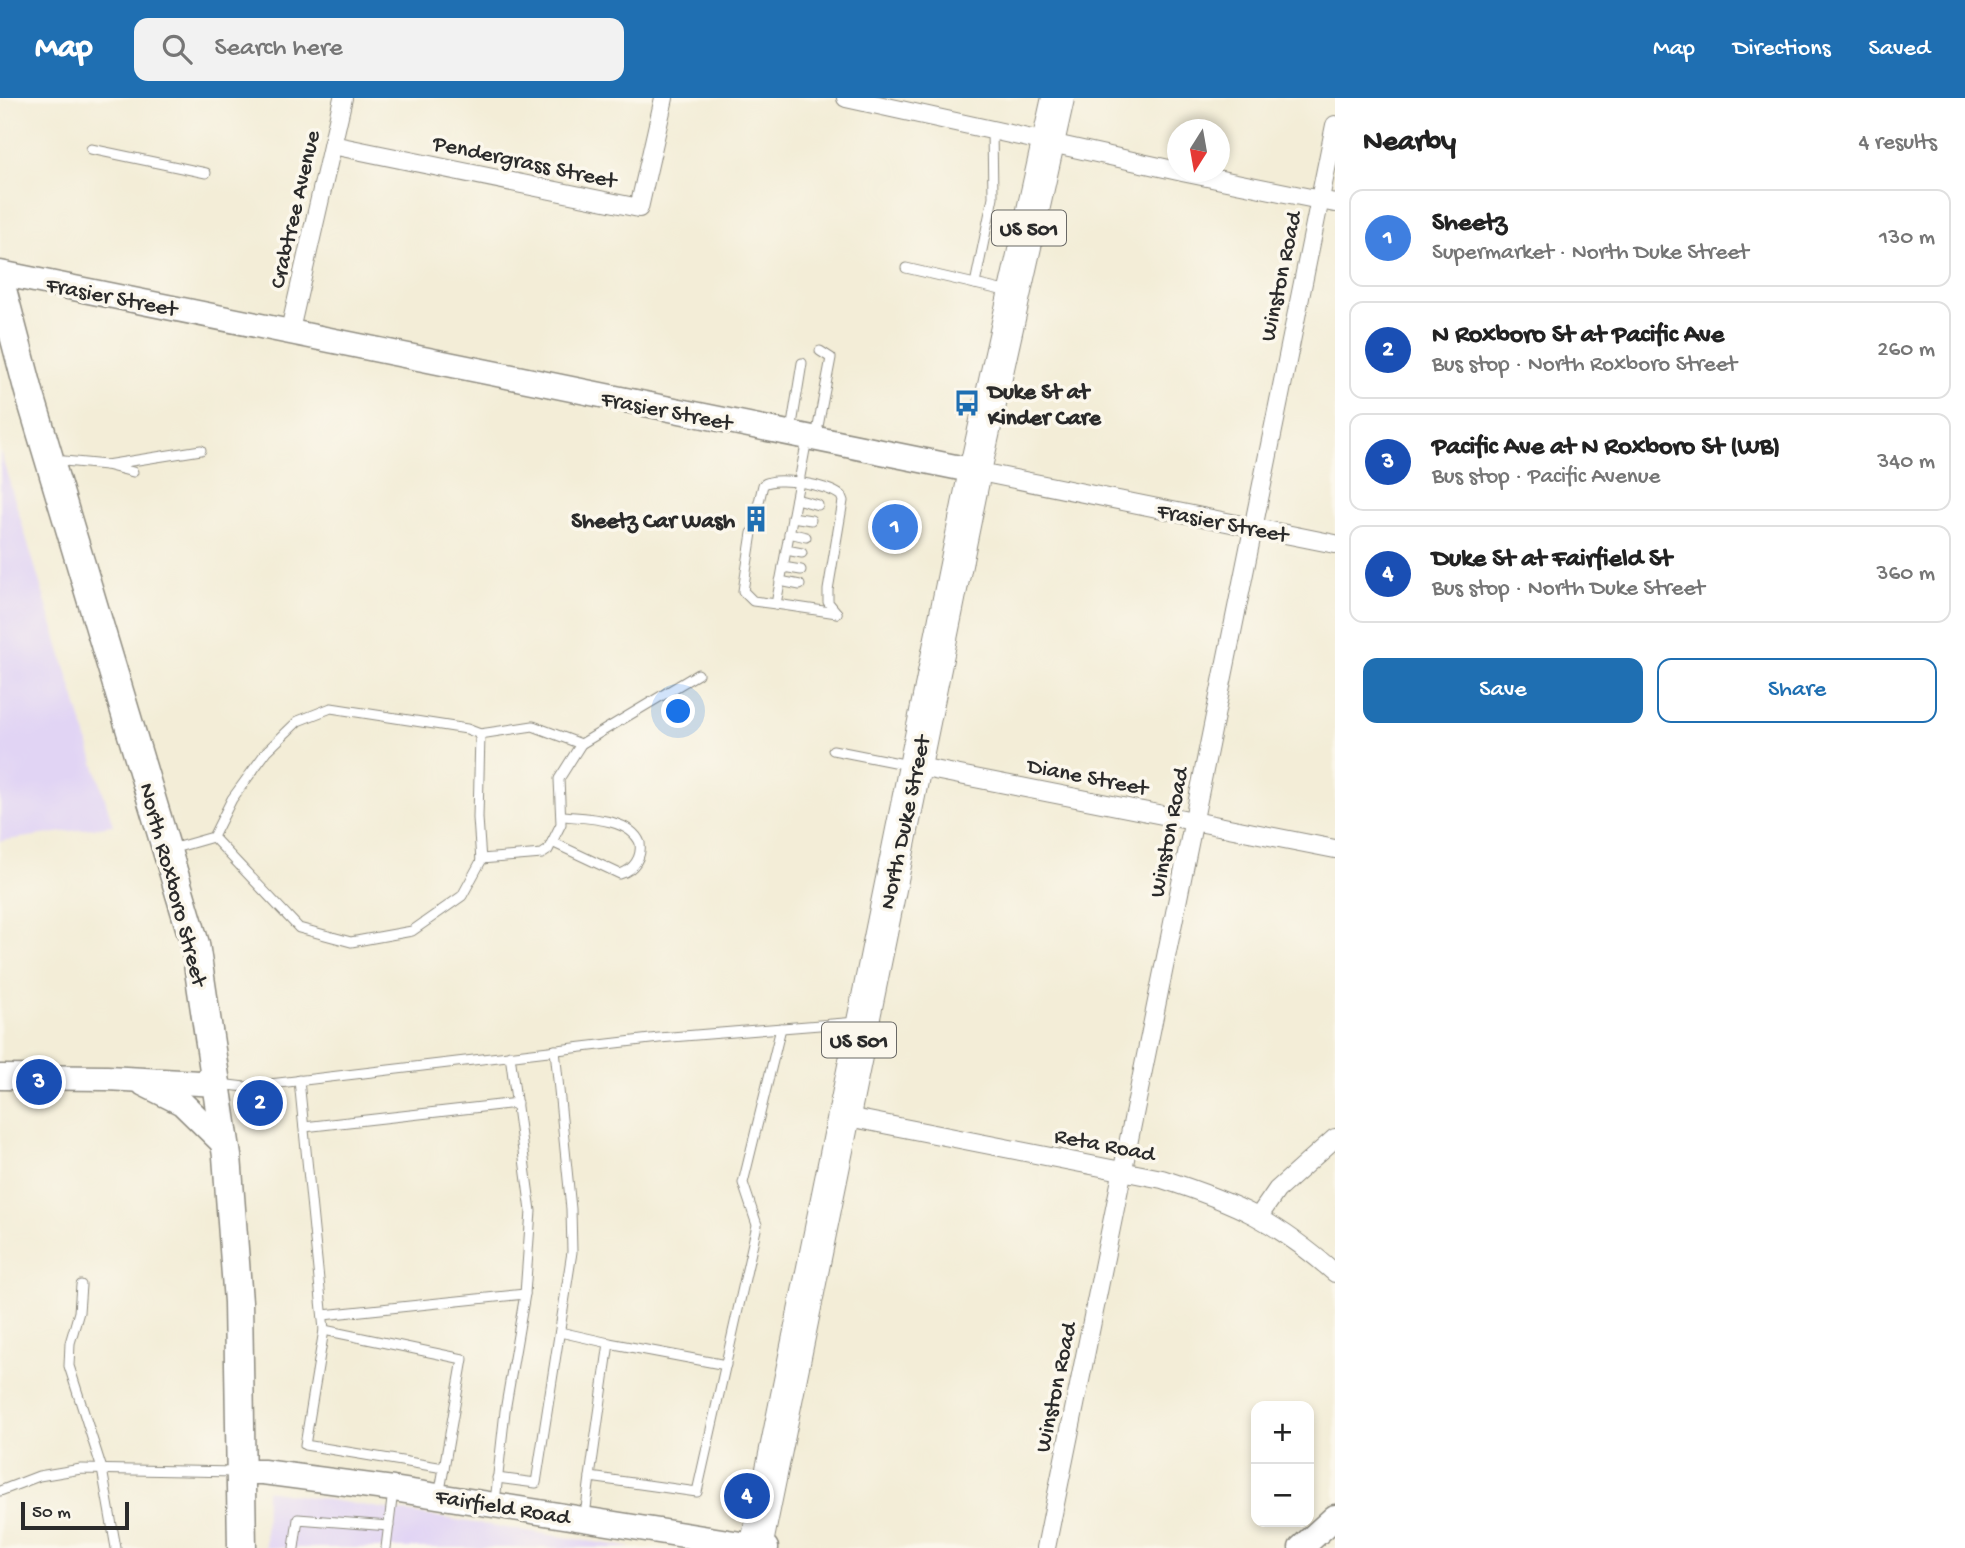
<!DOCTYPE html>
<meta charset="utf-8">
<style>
:root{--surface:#fff;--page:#f2f2f2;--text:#222;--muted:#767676;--line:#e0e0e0;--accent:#1f6fb2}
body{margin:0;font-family:"Gochi Hand",sans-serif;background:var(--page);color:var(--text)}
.controls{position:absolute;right:21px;bottom:21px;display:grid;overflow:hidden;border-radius:14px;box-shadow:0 4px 10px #0003}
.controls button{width:63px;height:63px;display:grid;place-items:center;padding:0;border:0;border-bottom:2px solid var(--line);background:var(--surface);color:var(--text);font:35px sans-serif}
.compass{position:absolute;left:1167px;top:21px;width:63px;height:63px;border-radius:50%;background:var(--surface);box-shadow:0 4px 10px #0003;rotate:191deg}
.scale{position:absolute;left:21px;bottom:18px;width:108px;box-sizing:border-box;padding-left:7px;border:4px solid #2b2b2b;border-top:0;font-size:19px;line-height:24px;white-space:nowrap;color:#2b2b2b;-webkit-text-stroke:5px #fbf7ec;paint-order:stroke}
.you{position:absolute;left:679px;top:614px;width:24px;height:24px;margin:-18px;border:5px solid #fff;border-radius:50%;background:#1a73e8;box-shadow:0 0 0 10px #1a73e833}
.badge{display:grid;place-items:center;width:46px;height:46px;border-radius:50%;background:var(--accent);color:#fff;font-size:23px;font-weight:700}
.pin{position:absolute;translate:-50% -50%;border:4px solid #fff;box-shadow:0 2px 7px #0006}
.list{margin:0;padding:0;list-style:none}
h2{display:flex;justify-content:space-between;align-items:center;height:91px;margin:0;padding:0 28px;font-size:30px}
h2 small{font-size:23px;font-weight:400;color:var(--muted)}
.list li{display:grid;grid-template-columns:46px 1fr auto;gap:21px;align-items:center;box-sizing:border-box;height:98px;margin:0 14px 14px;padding:0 14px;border:2px solid var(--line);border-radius:14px}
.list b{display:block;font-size:26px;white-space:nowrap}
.list p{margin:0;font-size:23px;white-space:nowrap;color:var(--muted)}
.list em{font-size:23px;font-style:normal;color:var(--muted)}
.actions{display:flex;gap:14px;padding:21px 28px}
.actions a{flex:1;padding:16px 0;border:2px solid var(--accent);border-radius:14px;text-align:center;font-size:24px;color:var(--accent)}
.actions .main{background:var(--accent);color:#fff}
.icon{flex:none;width:38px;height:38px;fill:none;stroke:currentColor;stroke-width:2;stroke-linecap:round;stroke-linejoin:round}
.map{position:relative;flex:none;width:1335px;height:1450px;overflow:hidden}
header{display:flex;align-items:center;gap:42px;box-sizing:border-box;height:98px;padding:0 35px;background:var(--accent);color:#fff}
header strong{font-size:33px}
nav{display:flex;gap:38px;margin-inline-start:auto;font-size:24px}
.search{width:490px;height:63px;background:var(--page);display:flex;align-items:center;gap:18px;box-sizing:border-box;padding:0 24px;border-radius:14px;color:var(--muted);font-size:26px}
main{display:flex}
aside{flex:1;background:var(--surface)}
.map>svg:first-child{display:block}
.built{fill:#e1d4f4}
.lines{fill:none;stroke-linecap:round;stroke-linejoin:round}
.lane-casing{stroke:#8f8c81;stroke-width:11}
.street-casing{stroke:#8f8c81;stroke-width:20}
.secondary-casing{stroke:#8f8c81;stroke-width:27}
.primary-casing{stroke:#8f8c81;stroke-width:31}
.highway-casing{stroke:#8f8c81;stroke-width:34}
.lane{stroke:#fff;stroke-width:9}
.street{stroke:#fff;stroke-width:18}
.secondary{stroke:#fff;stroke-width:24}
.primary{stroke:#fff;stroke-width:28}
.highway{stroke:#fff;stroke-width:32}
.labels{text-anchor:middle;stroke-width:7;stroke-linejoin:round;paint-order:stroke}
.shield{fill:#fbf7ec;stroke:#696865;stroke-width:2}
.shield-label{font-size:21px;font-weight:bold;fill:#2b2b2b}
.street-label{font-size:23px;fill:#2b2b2b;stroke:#fbf7ec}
.poi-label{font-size:23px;font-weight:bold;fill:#2b2b2b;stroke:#fbf7ec;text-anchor:start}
</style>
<header>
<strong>Map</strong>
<div class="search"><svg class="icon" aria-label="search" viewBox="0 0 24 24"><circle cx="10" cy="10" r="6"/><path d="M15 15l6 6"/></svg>Search here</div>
<nav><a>Map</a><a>Directions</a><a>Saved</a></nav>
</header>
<main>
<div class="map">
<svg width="1335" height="1450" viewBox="0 0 1335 1450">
<rect width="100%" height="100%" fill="#fbf7ec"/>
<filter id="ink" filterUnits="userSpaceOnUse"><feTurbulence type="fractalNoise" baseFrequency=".0143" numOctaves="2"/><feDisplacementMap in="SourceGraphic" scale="14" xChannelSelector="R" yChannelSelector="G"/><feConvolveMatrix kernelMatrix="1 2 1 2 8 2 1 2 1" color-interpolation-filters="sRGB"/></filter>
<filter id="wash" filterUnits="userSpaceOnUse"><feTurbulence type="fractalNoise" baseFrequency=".00686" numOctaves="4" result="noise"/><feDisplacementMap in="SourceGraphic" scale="28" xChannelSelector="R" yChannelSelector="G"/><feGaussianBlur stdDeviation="1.57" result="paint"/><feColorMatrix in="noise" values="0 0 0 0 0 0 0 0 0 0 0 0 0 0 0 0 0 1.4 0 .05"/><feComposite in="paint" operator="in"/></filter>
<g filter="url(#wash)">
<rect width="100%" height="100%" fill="#f3edd7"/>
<!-- built -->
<g class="built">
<path d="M0,353L113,727L0,743Z"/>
<path d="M266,1392L633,1450H265Z"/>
</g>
</g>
<g filter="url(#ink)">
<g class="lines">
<!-- lane casing -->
<g class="lane-casing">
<g id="lane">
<path d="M992,33L993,99L975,186L1009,194"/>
<path d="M91,51L206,75"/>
<path d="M906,170L975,186"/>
<path d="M791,333L802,265"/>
<path d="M816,339L831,260L820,253"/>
<path d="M807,341L776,506L837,515"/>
<path d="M54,362L106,367L133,374"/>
<path d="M106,367L201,352"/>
<path d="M796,401L818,407"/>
<path d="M758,408L763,387C775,377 829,387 841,398L843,403L828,492V504L837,515"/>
<path d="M792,419L811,422"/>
<path d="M752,435L743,493L753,503L776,506"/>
<path d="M789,435L806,439"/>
<path d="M786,452L802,455"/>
<path d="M783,469L801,472"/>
<path d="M780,483L800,487"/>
<path d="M480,636L533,628L581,646L698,576"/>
<path d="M833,652L909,667"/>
<path d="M552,744L620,776C634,772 642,759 640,745C630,720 586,720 563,718"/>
<path d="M171,751L213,739L232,701L267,653L298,623L331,610L467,631L480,636L478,720L481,763L462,798L412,833L351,844L299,830L213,739"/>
<path d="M481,761L542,756L548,752L561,726L559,681L581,646"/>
<path d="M299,982L324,1232L305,1347L444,1370L439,1398"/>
<path d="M220,986L245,989L659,940L857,924"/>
<path d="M304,1029L517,1005"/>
<path d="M81,1187L79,1214L70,1245L69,1268L102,1371L116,1450"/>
<path d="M323,1217L525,1196"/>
<path d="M324,1232L463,1261L444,1370"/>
<path d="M560,1234L609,1245L590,1379"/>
<path d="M609,1245L726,1267"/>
<path d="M497,1380L536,1385L572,1154L571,1111L555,952"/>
<path d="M0,1393L39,1378L81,1371L236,1374"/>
<path d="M495,1404L505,1313L525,1196L531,1113L510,957"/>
<path d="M585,1418L590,1379L697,1394L757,1127L743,1085L781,930"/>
<path d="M294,1450L298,1421L389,1428"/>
<path d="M386,1450L393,1393"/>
</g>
</g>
<!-- street casing -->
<g class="street-casing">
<g id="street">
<path d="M846,0L1178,73"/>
<path d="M332,47L639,110L664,0"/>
<path d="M1182,74L1335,105"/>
<path d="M290,232L343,0"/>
<path d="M975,373L1335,446"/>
<path d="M914,668L1335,751"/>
<path d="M843,1018L1162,1081C1237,1105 1276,1123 1335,1175"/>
<path d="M1259,1118L1277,1092L1335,1040"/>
<path d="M1046,1450L1335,27"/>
</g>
</g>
<!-- secondary casing -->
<g class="secondary-casing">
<g id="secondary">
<path d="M0,175L975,373"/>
<path d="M0,979L107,980L218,986"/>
<path d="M144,986L182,1005L226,1048"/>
<path d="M240,1374H263L393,1391L766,1450"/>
<path d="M1301,1450L1335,1419"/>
</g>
</g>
<!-- primary casing -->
<g class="primary-casing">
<path id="primary" d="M0,184L29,294L195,846L227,1058L238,1204L242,1450"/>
</g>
<!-- highway casing -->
<g class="highway-casing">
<path id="highway" d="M756,1450L975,373L1058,0"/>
</g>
<!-- lane -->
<use href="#lane" class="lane"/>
<!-- street -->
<use href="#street" class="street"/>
<!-- secondary -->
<use href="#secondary" class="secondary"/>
<!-- primary -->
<use href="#primary" class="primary"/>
<!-- highway -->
<use href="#highway" class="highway"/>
</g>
</g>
<!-- icons -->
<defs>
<g id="bus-bare" transform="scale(2.1)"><path d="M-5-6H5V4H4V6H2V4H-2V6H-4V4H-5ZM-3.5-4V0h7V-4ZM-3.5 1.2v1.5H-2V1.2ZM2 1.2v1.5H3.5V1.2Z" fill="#1f6fb2" stroke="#fbf7ec" stroke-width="2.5" paint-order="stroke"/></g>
<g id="building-bare" transform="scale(2.1)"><path d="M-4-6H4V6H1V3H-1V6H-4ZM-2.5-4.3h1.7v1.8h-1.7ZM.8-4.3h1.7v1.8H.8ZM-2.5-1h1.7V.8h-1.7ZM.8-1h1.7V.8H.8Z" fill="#1f6fb2" stroke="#fbf7ec" stroke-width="2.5" paint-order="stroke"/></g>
</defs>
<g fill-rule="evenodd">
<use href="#bus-bare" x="967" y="305"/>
<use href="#building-bare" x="756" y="421"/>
</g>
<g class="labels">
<!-- shield labels -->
<g class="shield">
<rect x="992" y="112.5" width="74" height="35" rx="5"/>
<rect x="822" y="924.5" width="74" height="35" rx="5"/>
</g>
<g class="shield-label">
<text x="1029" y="137">US 501</text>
<text x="859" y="949">US 501</text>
</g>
<!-- street labels -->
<g class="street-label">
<text transform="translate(525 62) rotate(12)" y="8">Pendergrass Street</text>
<text transform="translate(293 111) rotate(-77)" y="8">Crabtree Avenue</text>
<text transform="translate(1279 178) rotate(-78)" y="8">Winston Road</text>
<text transform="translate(112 197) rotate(11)" y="8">Frasier Street</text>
<text transform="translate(667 311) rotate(11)" y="8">Frasier Street</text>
<text transform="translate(1223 423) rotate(11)" y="8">Frasier Street</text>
<text transform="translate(1088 677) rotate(11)" y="8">Diane Street</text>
<text transform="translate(903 724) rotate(-78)" y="8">North Duke Street</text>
<text transform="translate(1167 734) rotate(-79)" y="8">Winston Road</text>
<text transform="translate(175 786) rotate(75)" y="8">North Roxboro Street</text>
<text transform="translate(1105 1045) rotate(11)" y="8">Reta Road</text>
<text transform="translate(1054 1289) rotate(-78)" y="8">Winston Road</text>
<text transform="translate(503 1407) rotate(9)" y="8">Fairfield Road</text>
</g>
<!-- poi labels -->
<g class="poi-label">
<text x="988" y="300">Duke St at<tspan x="988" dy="26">Kinder Care</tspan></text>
<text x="735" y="429" text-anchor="end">Sheetz Car Wash</text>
</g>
</g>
</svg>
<div class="controls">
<button>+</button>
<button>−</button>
</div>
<svg class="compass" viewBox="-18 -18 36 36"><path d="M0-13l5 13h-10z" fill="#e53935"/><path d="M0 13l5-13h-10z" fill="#767676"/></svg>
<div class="scale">50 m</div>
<div class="you"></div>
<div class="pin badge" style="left:895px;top:429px;background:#3f7fe0">1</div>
<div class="pin badge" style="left:260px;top:1005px;background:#1a4fb4">2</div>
<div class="pin badge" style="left:39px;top:984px;background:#1a4fb4">3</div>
<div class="pin badge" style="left:747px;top:1398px;background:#1a4fb4">4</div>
</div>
<aside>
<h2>Nearby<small>4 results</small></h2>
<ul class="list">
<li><span class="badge" style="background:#3f7fe0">1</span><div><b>Sheetz</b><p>Supermarket · North Duke Street</p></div><em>130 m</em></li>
<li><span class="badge" style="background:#1a4fb4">2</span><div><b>N Roxboro St at Pacific Ave</b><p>Bus stop · North Roxboro Street</p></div><em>260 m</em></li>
<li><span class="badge" style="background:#1a4fb4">3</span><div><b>Pacific Ave at N Roxboro St (WB)</b><p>Bus stop · Pacific Avenue</p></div><em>340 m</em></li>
<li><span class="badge" style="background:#1a4fb4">4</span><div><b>Duke St at Fairfield St</b><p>Bus stop · North Duke Street</p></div><em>360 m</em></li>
</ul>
<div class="actions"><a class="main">Save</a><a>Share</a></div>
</aside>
</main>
